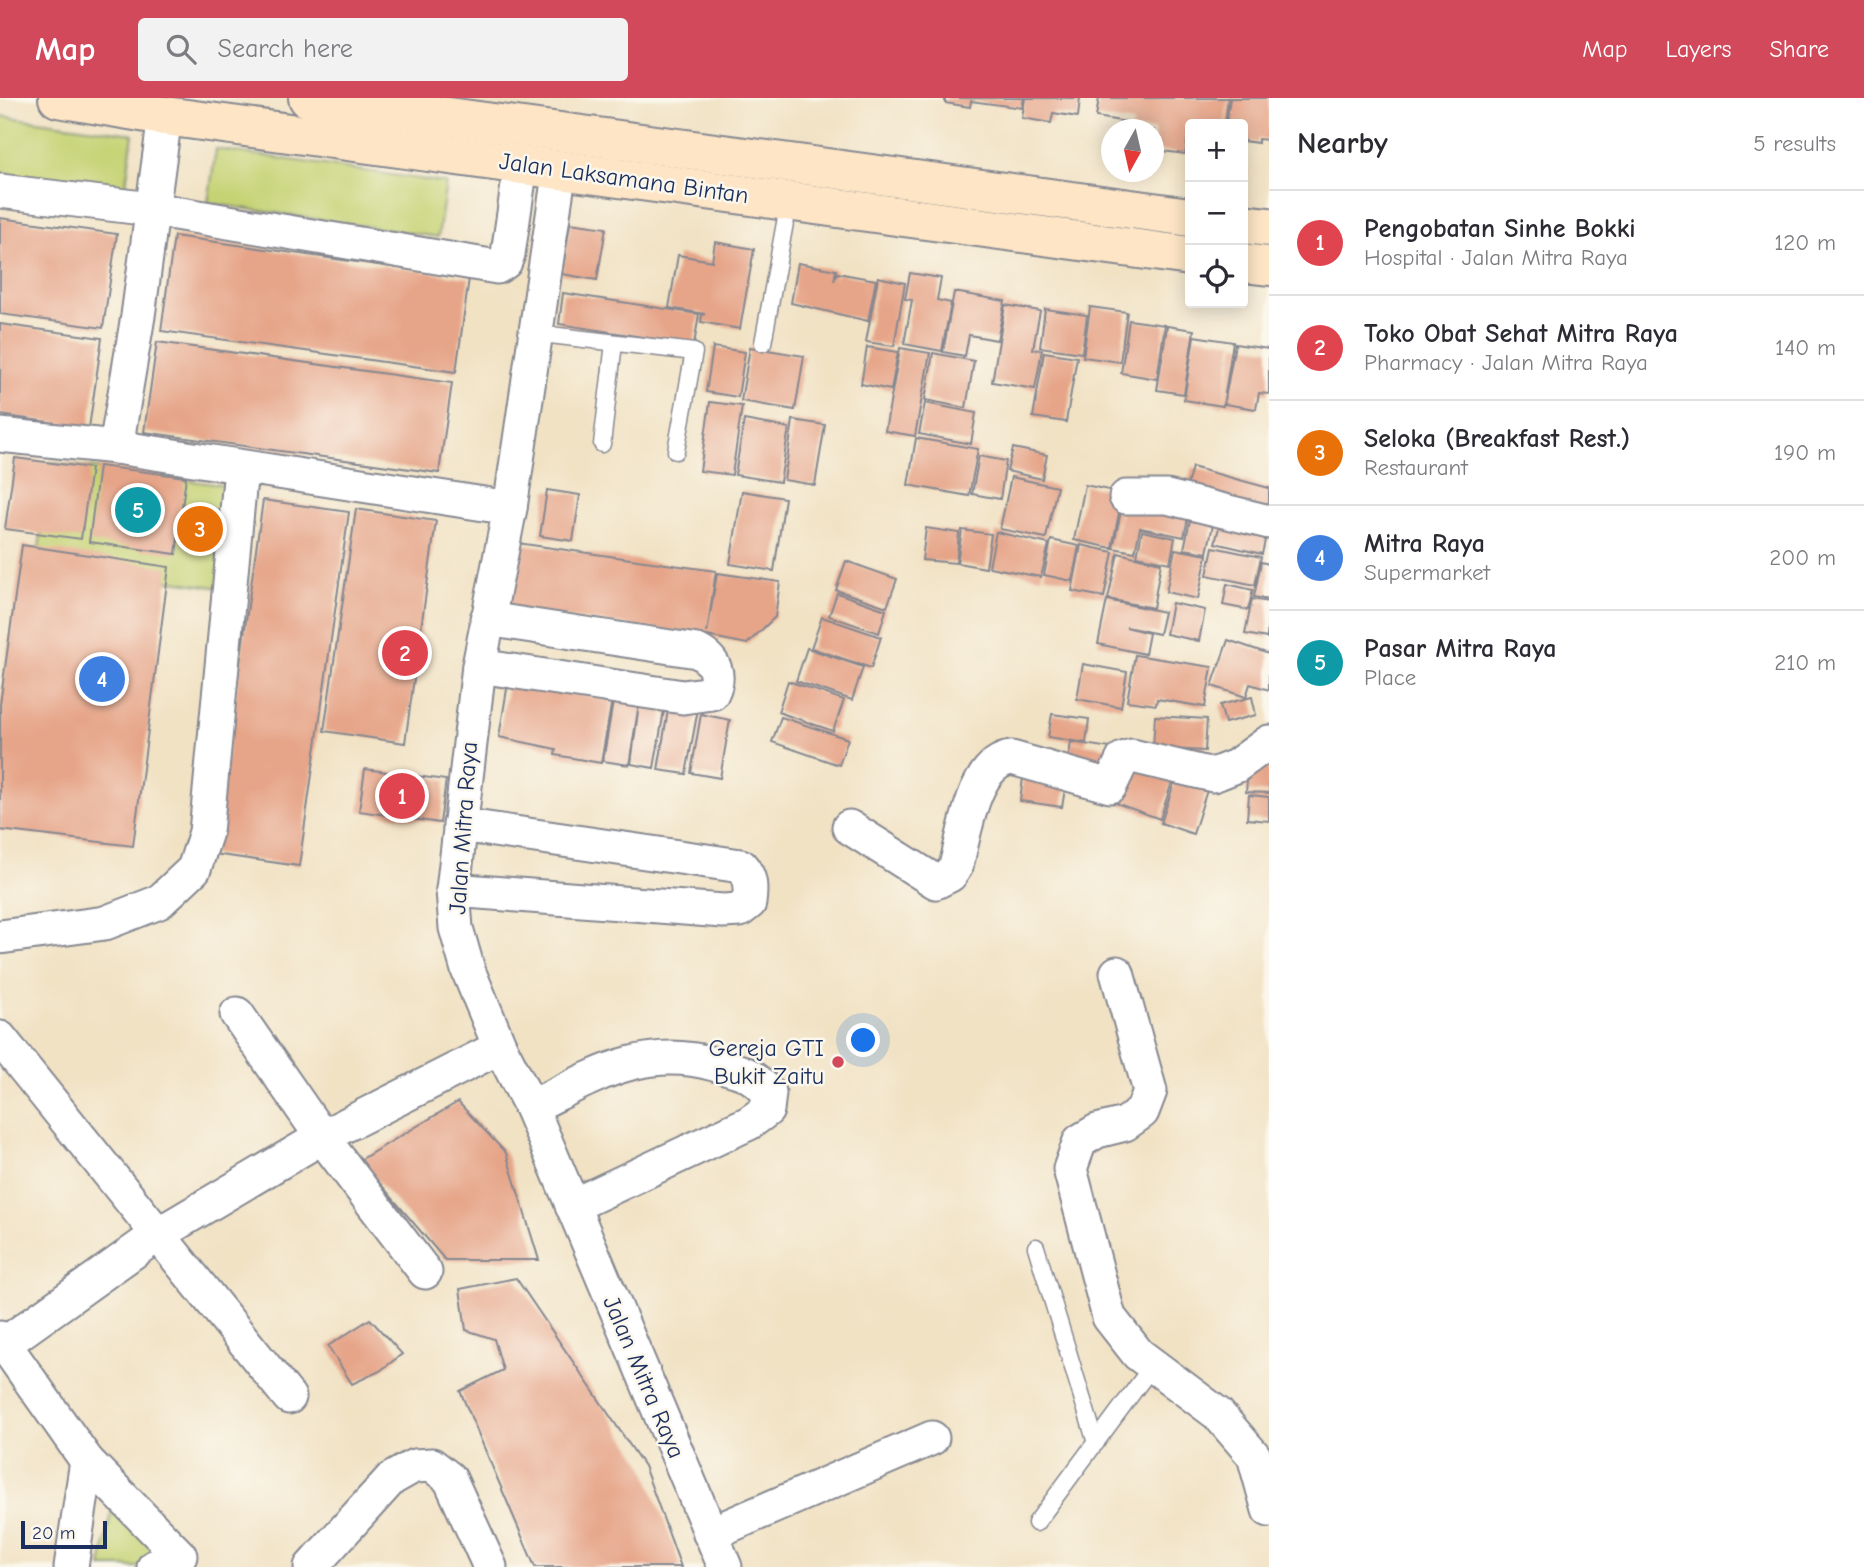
<!DOCTYPE html>
<meta charset="utf-8">
<style>
:root{--surface:#fff;--page:#f2f2f3;--text:#2b2b33;--muted:#7c7c81;--line:#e1e1e2;--accent:#d1495b}
body{margin:0;font-family:"Comic Neue",sans-serif;background:var(--page);color:var(--text)}
.controls{position:absolute;right:21px;top:21px;display:grid;overflow:hidden;border-radius:7px;box-shadow:0 4px 18px #0003}
.controls button{width:63px;height:63px;display:grid;place-items:center;padding:0;border:0;border-bottom:2px solid var(--line);background:var(--surface);color:var(--text);font:35px sans-serif}
.compass{position:absolute;left:1101px;top:21px;width:63px;height:63px;border-radius:50%;background:var(--surface);box-shadow:0 4px 18px #0003;rotate:188deg}
.scale{position:absolute;left:21px;bottom:18px;width:86px;box-sizing:border-box;padding-left:7px;border:4px solid #1b2f5e;border-top:0;font-size:19px;line-height:24px;white-space:nowrap;color:#1b2f5e;-webkit-text-stroke:5px #fbf7ec;paint-order:stroke}
.you{position:absolute;left:864px;top:943px;width:24px;height:24px;margin:-18px;border:5px solid #fff;border-radius:50%;background:#1a73e8;box-shadow:0 0 0 10px #1a73e833}
.badge{display:grid;place-items:center;width:46px;height:46px;border-radius:50%;background:var(--accent);color:#fff;font-size:23px;font-weight:700}
.pin{position:absolute;translate:-50% -50%;border:4px solid #fff;box-shadow:0 2px 7px #0006}
.list{margin:0;padding:0;list-style:none}
h2{display:flex;justify-content:space-between;align-items:center;height:91px;margin:0;padding:0 28px;font-size:30px}
h2 small{font-size:23px;font-weight:400;color:var(--muted)}
.list li{display:grid;grid-template-columns:46px 1fr auto;gap:21px;align-items:center;box-sizing:border-box;height:105px;padding:0 28px;border-top:2px solid var(--line)}
.list b{display:block;font-size:26px;white-space:nowrap}
.list p{margin:0;font-size:23px;white-space:nowrap;color:var(--muted)}
.list em{font-size:23px;font-style:normal;color:var(--muted)}
.icon{flex:none;width:38px;height:38px;fill:none;stroke:currentColor;stroke-width:2;stroke-linecap:round;stroke-linejoin:round}
.map{position:relative;flex:none;width:1269px;height:1469px;overflow:hidden}
header{display:flex;align-items:center;gap:42px;box-sizing:border-box;height:98px;padding:0 35px;background:var(--accent);color:#fff}
header strong{font-size:33px}
nav{display:flex;gap:38px;margin-inline-start:auto;font-size:24px}
.search{width:490px;height:63px;background:var(--page);display:flex;align-items:center;gap:18px;box-sizing:border-box;padding:0 24px;border-radius:7px;color:var(--muted);font-size:26px}
main{display:flex}
aside{flex:1;background:var(--surface)}
.map>svg:first-child{display:block}
.green{fill:#c6d374;stroke:#708169;stroke-width:2}
.building{fill:#e6a589}
.lines{fill:none;stroke-linecap:round;stroke-linejoin:round}
.lane-casing{stroke:#868891;stroke-width:19}
.street-casing{stroke:#868891;stroke-width:37}
.secondary-casing{stroke:#868891;stroke-width:42}
.lane{stroke:#fff;stroke-width:16}
.street{stroke:#fff;stroke-width:33}
.secondary{stroke:#fde5c5;stroke-width:38}
.poi-dot{fill:#d1495b;stroke:#fbf7ec;stroke-width:2.5}
.labels{text-anchor:middle;stroke-width:5;stroke-linejoin:round;paint-order:stroke}
.street-label{font-size:24px;fill:#1b2f5e;stroke:#fbf7ec}
.poi-label{font-size:24px;fill:#1b2f5e;stroke:#fbf7ec;text-anchor:end}
</style>
<header>
<strong>Map</strong>
<div class="search"><svg class="icon" aria-label="search" viewBox="0 0 24 24"><circle cx="10" cy="10" r="6"/><path d="M15 15l6 6"/></svg>Search here</div>
<nav><a>Map</a><a>Layers</a><a>Share</a></nav>
</header>
<main>
<div class="map">
<svg width="1269" height="1469" viewBox="0 0 1269 1469">
<rect width="100%" height="100%" fill="#fbf7ec"/>
<filter id="ink" filterUnits="userSpaceOnUse"><feTurbulence type="fractalNoise" baseFrequency=".0143" numOctaves="2"/><feDisplacementMap in="SourceGraphic" scale="14" xChannelSelector="R" yChannelSelector="G"/><feConvolveMatrix kernelMatrix="1 2 1 2 8 2 1 2 1" color-interpolation-filters="sRGB"/></filter>
<filter id="wash" filterUnits="userSpaceOnUse"><feTurbulence type="fractalNoise" baseFrequency=".00686" numOctaves="4" result="noise"/><feDisplacementMap in="SourceGraphic" scale="28" xChannelSelector="R" yChannelSelector="G"/><feGaussianBlur stdDeviation="1.57" result="paint"/><feColorMatrix in="noise" values="0 0 0 0 0 0 0 0 0 0 0 0 0 0 0 0 0 1.4 0 .05"/><feComposite in="paint" operator="in"/></filter>
<g filter="url(#wash)">
<rect width="100%" height="100%" fill="#f1e2c4"/>
<!-- green -->
<g class="green">
<path d="M0,18L133,36L125,93L0,75Z"/>
<path d="M216,51L446,85L438,139L208,105Z"/>
<path d="M51,364L237,389L222,490L37,464Z"/>
<path d="M112,1410L180,1458L162,1469H101Z"/>
</g>
<g id="blocks">
<!-- building -->
<g class="building">
<path d="M945,0H1024L1022,10L971,3L970,9L945,5Z"/>
<path d="M1025,0H1080L1078,19L1053,15L1051,25L1022,20Z"/>
<path d="M1099,0H1228L1225,26H1190L1185,56L1155,52L1154,32H1132L1133,25L1096,19Z"/>
<path d="M1230,0H1269V42L1258,41V45L1243,43V26H1226Z"/>
<path d="M0,120L117,136L103,230L0,216Z"/>
<path d="M570,125L606,130L597,182L562,176Z"/>
<path d="M174,138L469,180L456,274L161,233Z"/>
<path d="M715,144L754,151L740,231L701,224L702,217L705,216L669,210L678,157L712,163Z"/>
<path d="M798,165L836,172L834,183L837,175L876,182L868,223L791,205Z"/>
<path d="M910,175L941,180L937,202L951,205L942,253L904,246L912,202L905,201Z"/>
<path d="M878,179L905,185L894,248L866,244Z"/>
<path d="M954,194L1005,203L997,242L969,237L965,258L943,254Z"/>
<path d="M563,195L699,216L694,247L559,226Z"/>
<path d="M1005,207L1040,213L1033,251L1042,252L1035,291L992,284Z"/>
<path d="M1090,209L1127,214L1120,264L1083,259Z"/>
<path d="M1045,211L1087,217L1082,255L1040,249Z"/>
<path d="M1129,222L1165,227L1157,281L1121,275Z"/>
<path d="M0,226L102,240L89,330L0,317Z"/>
<path d="M1167,228L1194,232L1184,296L1157,292Z"/>
<path d="M1194,238L1233,244L1223,308L1184,302Z"/>
<path d="M157,244L452,285L439,375L144,334Z"/>
<path d="M1235,246L1269,251V296L1259,295L1256,311L1224,306Z"/>
<path d="M713,249L745,254L738,299L706,294Z"/>
<path d="M750,249L804,258L795,312L741,303Z"/>
<path d="M867,249L898,254L891,292L861,286Z"/>
<path d="M900,250L930,255L915,338L885,333Z"/>
<path d="M1044,254L1077,259L1066,324L1033,319Z"/>
<path d="M933,255L974,263L966,310L925,302Z"/>
<path d="M710,304L742,308L732,377L700,373Z"/>
<path d="M925,305L976,315L971,346L919,336Z"/>
<path d="M744,322L789,330L780,384L735,377Z"/>
<path d="M793,322L825,327L815,387L784,382Z"/>
<path d="M916,340L978,351L969,398L908,387Z"/>
<path d="M1013,350L1047,357L1042,381L1007,373Z"/>
<path d="M979,358L1006,363L1000,401L972,396Z"/>
<path d="M15,360L91,370L81,441L5,431Z"/>
<path d="M99,368L186,379L176,456L89,444Z"/>
<path d="M1192,369L1269,390V416L1184,399Z"/>
<path d="M1011,379L1057,389L1046,440L1000,431Z"/>
<path d="M1085,387L1123,395L1112,450L1074,442Z"/>
<path d="M547,392L580,397L573,443L540,438Z"/>
<path d="M742,393L785,400L774,473L730,466Z"/>
<path d="M1124,400L1145,404L1143,416L1146,406L1189,415L1184,439L1140,430L1135,454L1113,450Z"/>
<path d="M263,402L349,414L299,768L213,756Z"/>
<path d="M356,411L436,423L405,645L324,633Z"/>
<path d="M1192,412L1215,417L1207,455L1184,451Z"/>
<path d="M1223,414L1269,425L1262,456L1215,445Z"/>
<path d="M926,430L959,435L956,465L922,462Z"/>
<path d="M962,432L991,436L986,470L957,465Z"/>
<path d="M1142,433L1175,440L1170,465L1137,458Z"/>
<path d="M996,434L1049,446L1041,479L989,469Z"/>
<path d="M1051,442L1079,448L1072,483L1044,477Z"/>
<path d="M510,444L716,473L707,535L717,475L780,484L775,519L747,546L707,538L501,510Z"/>
<path d="M22,447L169,469L133,748L0,732V606Z"/>
<path d="M1081,447L1113,454L1104,499L1072,493Z"/>
<path d="M1213,449L1261,459L1255,487L1207,477Z"/>
<path d="M1175,451L1207,457L1198,501L1166,494Z"/>
<path d="M1118,455L1161,465L1153,510L1108,501Z"/>
<path d="M846,463L897,481L887,509L836,492Z"/>
<path d="M1261,464L1269,466V502L1254,499Z"/>
<path d="M1227,486L1253,492L1248,512L1223,507Z"/>
<path d="M837,495L886,512L879,535L829,518Z"/>
<path d="M1252,501L1269,504L1267,540L1245,536Z"/>
<path d="M1107,502L1164,514L1159,536L1126,529L1149,535L1145,556L1098,546Z"/>
<path d="M1172,505L1205,512L1199,543L1166,536Z"/>
<path d="M822,519L881,539L871,570L811,550Z"/>
<path d="M1228,542L1269,556V592L1250,586L1246,599L1212,588Z"/>
<path d="M807,550L863,569L852,602L796,583Z"/>
<path d="M1135,557L1212,569L1205,609L1157,601L1156,607L1127,603Z"/>
<path d="M1083,566L1127,574L1121,609L1077,601Z"/>
<path d="M788,583L844,602L833,633L778,614Z"/>
<path d="M508,585L612,602L601,665L555,657L556,651L499,639Z"/>
<path d="M614,598L665,607L654,670L631,666L639,606L629,667L603,663Z"/>
<path d="M1252,599L1256,617L1225,625L1220,607Z"/>
<path d="M669,606L698,611L686,676L658,672Z"/>
<path d="M701,616L730,622L720,680L691,675Z"/>
<path d="M1052,616L1089,621L1086,645L1048,639Z"/>
<path d="M1155,618L1207,621L1205,653L1153,650Z"/>
<path d="M781,619L848,641L839,667L772,644Z"/>
<path d="M1071,644L1117,651L1112,683L1066,676Z"/>
<path d="M1249,662L1269,664V695L1246,694Z"/>
<path d="M1123,666L1173,681L1160,721L1110,703Z"/>
<path d="M365,671L446,682L440,725L359,713Z"/>
<path d="M1024,672L1067,679L1062,709L1020,703Z"/>
<path d="M1177,676L1209,686L1193,736L1161,725Z"/>
<path d="M1249,697L1269,699V723L1247,721Z"/>
<path d="M458,1004L506,1055L539,1162H445L360,1062Z"/>
<path d="M516,1180L644,1368L681,1469H535L460,1293L503,1272L494,1241L466,1232L460,1191Z"/>
<path d="M370,1221L402,1256L380,1273L352,1286L328,1248Z"/>
</g>
</g>
</g>
<g filter="url(#ink)">
<use href="#blocks" fill-opacity="0" stroke="#868891" stroke-width="2"/>
<g class="lines">
<!-- lane casing -->
<g class="lane-casing">
<g id="lane">
<path d="M533,235L694,254L676,353"/>
<path d="M763,245L789,103"/>
<path d="M602,346L614,245"/>
<path d="M1036,1149L1096,1345"/>
<path d="M1036,1425L1153,1267"/>
</g>
</g>
<!-- street casing -->
<g class="street-casing">
<g id="street">
<path d="M560,70L510,410L479,568L453,792L456,830L468,872L500,949L531,1009L725,1469"/>
<path d="M0,93L151,111L497,169L505,164L508,156L521,67"/>
<path d="M0,337L116,349L510,410"/>
<path d="M116,349L138,218L165,18"/>
<path d="M1126,399H1167L1269,424"/>
<path d="M479,568L683,599L712,595C721,577 715,562 697,553L487,521"/>
<path d="M849,729L936,784L950,777L956,768C965,736 973,664 1012,660L1110,688L1123,661L1132,658L1213,677L1236,668L1269,644"/>
<path d="M453,792L723,813L740,812L749,805C751,790 751,779 741,768L460,727"/>
<path d="M0,839L105,825L159,804L194,771L206,734L241,371"/>
<path d="M1117,875L1150,993L1142,1014L1125,1026L1097,1033L1080,1043L1070,1071L1109,1219L1138,1256L1218,1316L1254,1358L1269,1412"/>
<path d="M237,916L322,1039L425,1174"/>
<path d="M0,940L289,1299"/>
<path d="M531,1009C593,979 642,946 714,966C742,974 748,973 769,995L767,1012L749,1025L572,1108"/>
<path d="M0,1240L87,1363L180,1458L154,1469"/>
<path d="M0,1249L157,1137L322,1039L500,949"/>
<path d="M710,1436L932,1340"/>
<path d="M71,1469L87,1363"/>
<path d="M311,1469L391,1381L414,1368L432,1367L450,1381L490,1469"/>
</g>
</g>
<!-- secondary casing -->
<g class="secondary-casing">
<g id="secondary">
<path d="M58,0L165,18L1190,158"/>
<path d="M308,0L1190,119"/>
<path d="M1243,126L1269,129"/>
<path d="M1243,165L1269,168"/>
</g>
</g>
<!-- lane -->
<use href="#lane" class="lane"/>
<!-- street -->
<use href="#street" class="street"/>
<!-- secondary -->
<use href="#secondary" class="secondary"/>
</g>
</g>
<!-- markers -->
<circle class="poi-dot" cx="838" cy="964" r="7"/>
<g class="labels">
<!-- street labels -->
<g class="street-label">
<text transform="translate(624 80) rotate(8)" y="8">Jalan Laksamana Bintan</text>
<text transform="translate(463 730) rotate(-86)" y="8">Jalan Mitra Raya</text>
<text transform="translate(644 1279) rotate(67)" y="8">Jalan Mitra Raya</text>
</g>
<!-- poi labels -->
<g class="poi-label">
<text x="824" y="958">Gereja GTI<tspan x="824" dy="28">Bukit Zaitu</tspan></text>
</g>
</g>
</svg>
<div class="controls">
<button>+</button>
<button>−</button>
<button><svg class="icon" aria-label="locate" viewBox="0 0 24 24"><circle cx="12" cy="12" r="6"/><path d="M12 2v4M12 18v4M2 12h4M18 12h4"/></svg></button>
</div>
<svg class="compass" viewBox="-18 -18 36 36"><path d="M0-13l5 13h-10z" fill="#e53935"/><path d="M0 13l5-13h-10z" fill="#7c7c81"/></svg>
<div class="scale">20 m</div>
<div class="you"></div>
<div class="pin badge" style="left:402px;top:698px;background:#e0444e">1</div>
<div class="pin badge" style="left:405px;top:555px;background:#e0444e">2</div>
<div class="pin badge" style="left:200px;top:431px;background:#e8710a">3</div>
<div class="pin badge" style="left:102px;top:581px;background:#3f7fe0">4</div>
<div class="pin badge" style="left:138px;top:412px;background:#0f9aa8">5</div>
</div>
<aside>
<h2>Nearby<small>5 results</small></h2>
<ul class="list">
<li><span class="badge" style="background:#e0444e">1</span><div><b>Pengobatan Sinhe Bokki</b><p>Hospital · Jalan Mitra Raya</p></div><em>120 m</em></li>
<li><span class="badge" style="background:#e0444e">2</span><div><b>Toko Obat Sehat Mitra Raya</b><p>Pharmacy · Jalan Mitra Raya</p></div><em>140 m</em></li>
<li><span class="badge" style="background:#e8710a">3</span><div><b>Seloka (Breakfast Rest.)</b><p>Restaurant</p></div><em>190 m</em></li>
<li><span class="badge" style="background:#3f7fe0">4</span><div><b>Mitra Raya</b><p>Supermarket</p></div><em>200 m</em></li>
<li><span class="badge" style="background:#0f9aa8">5</span><div><b>Pasar Mitra Raya</b><p>Place</p></div><em>210 m</em></li>
</ul>
</aside>
</main>
